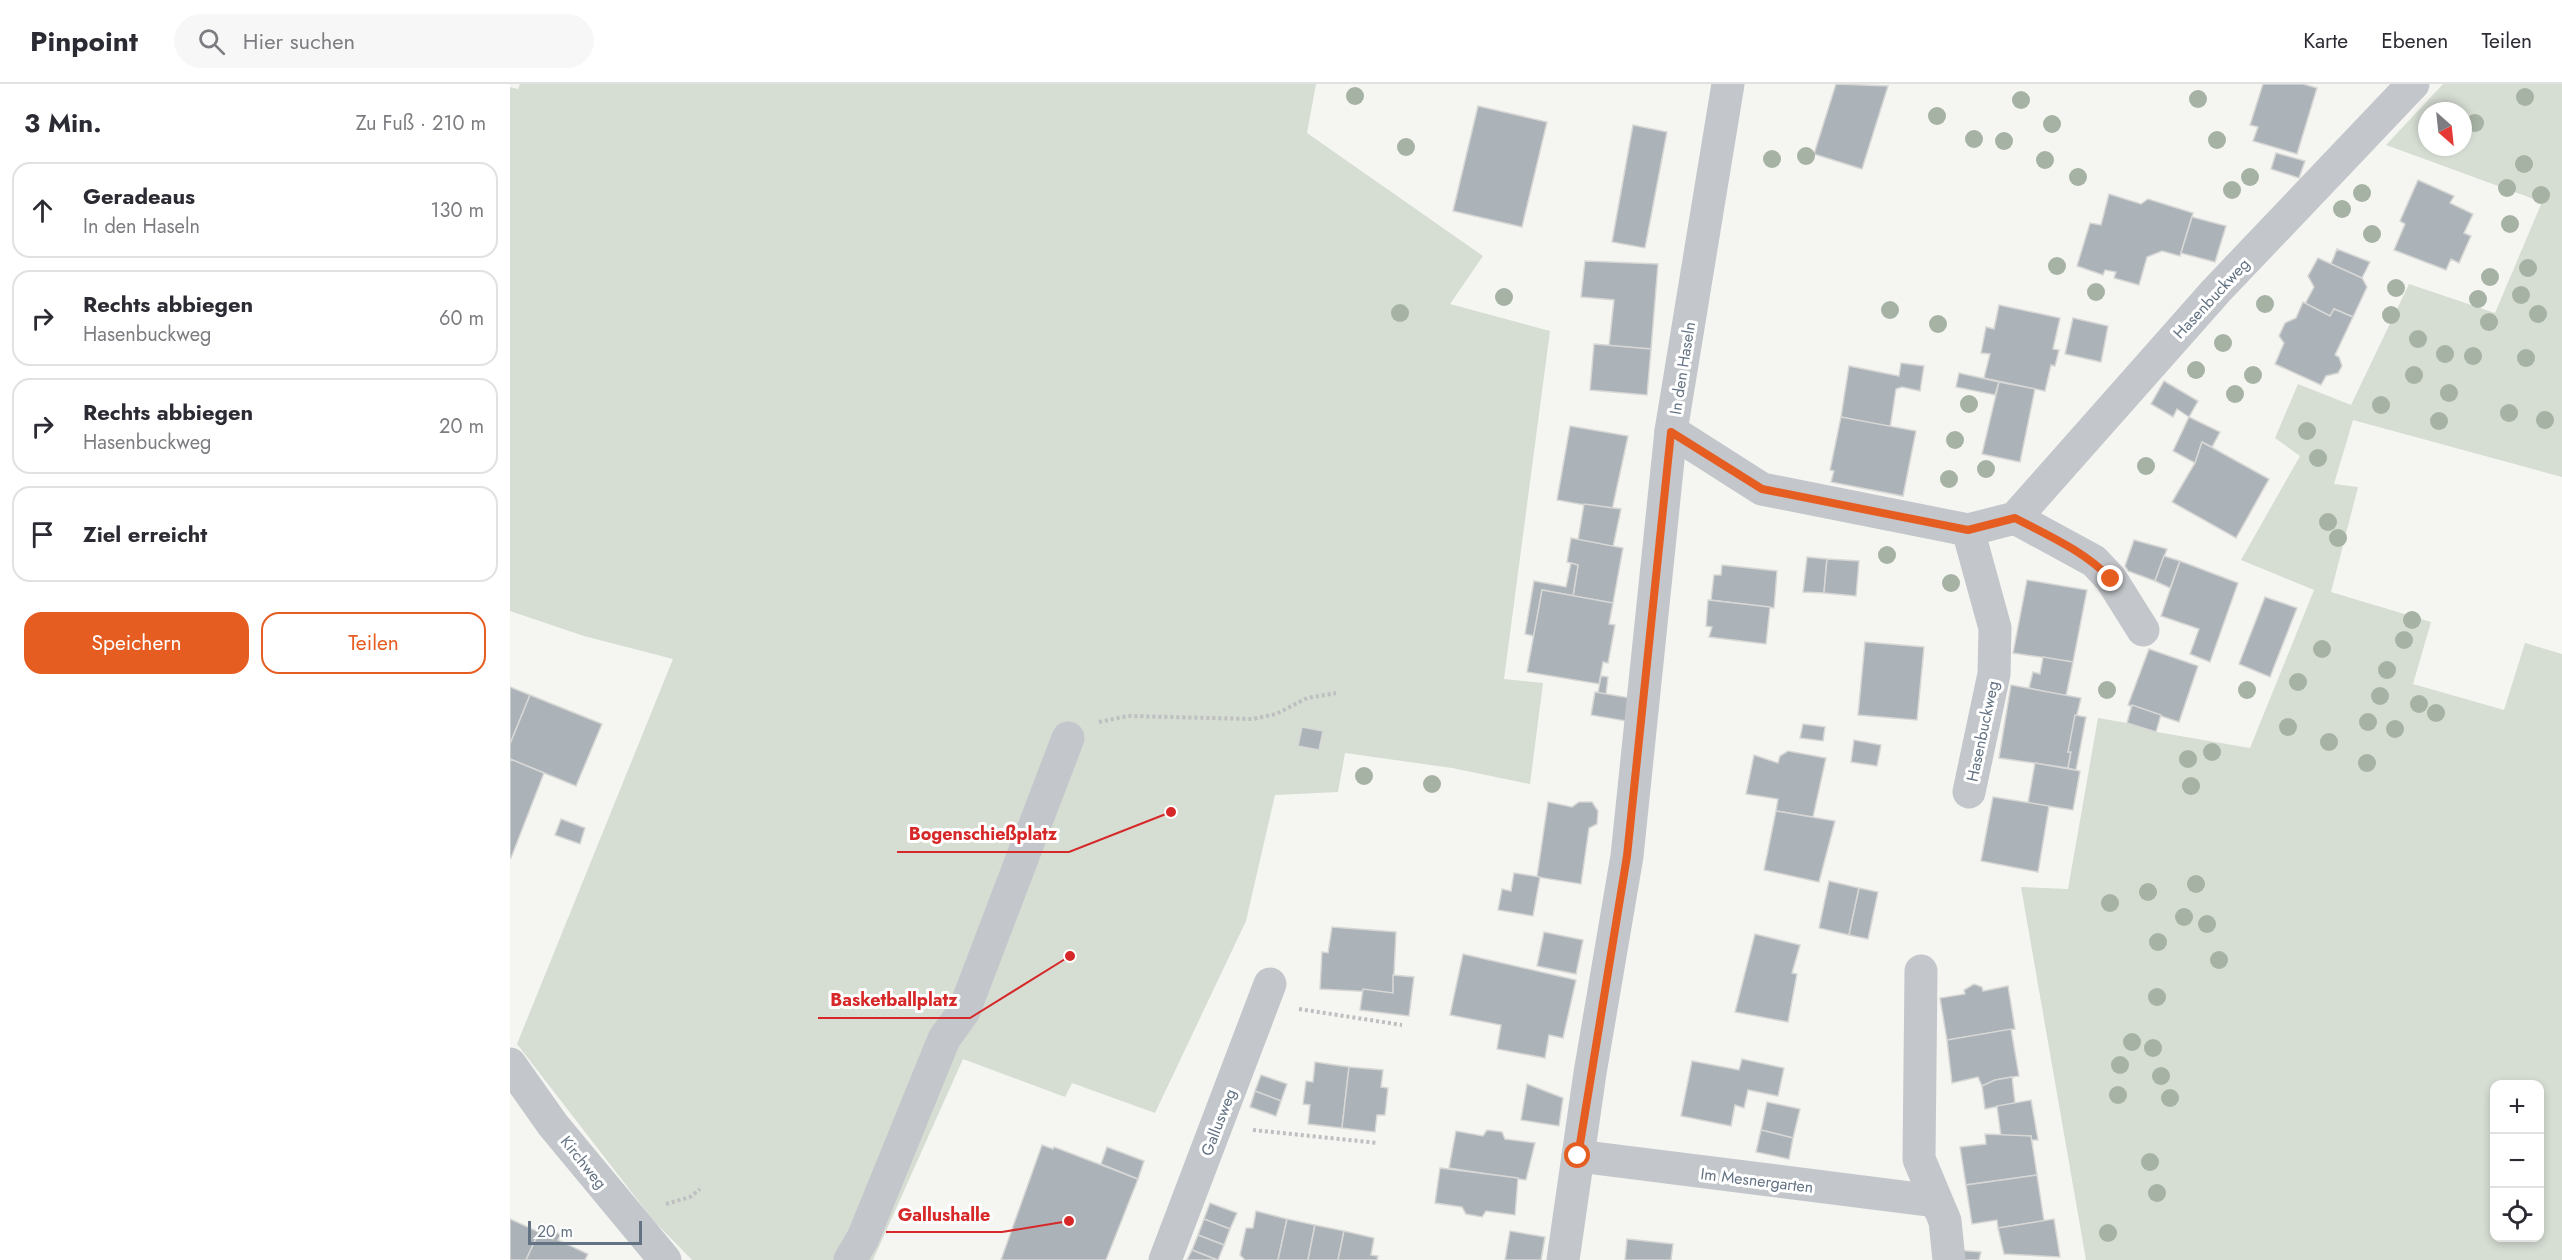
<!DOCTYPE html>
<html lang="de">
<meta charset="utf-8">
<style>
:root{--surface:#fff;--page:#f7f7f7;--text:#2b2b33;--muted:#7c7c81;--line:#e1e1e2;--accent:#e65d22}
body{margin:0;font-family:Jost,sans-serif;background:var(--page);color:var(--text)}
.controls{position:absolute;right:18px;bottom:18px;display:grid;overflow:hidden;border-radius:12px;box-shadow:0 3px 9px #0003}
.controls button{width:54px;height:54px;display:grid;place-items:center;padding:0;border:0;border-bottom:2px solid var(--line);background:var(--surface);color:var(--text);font:30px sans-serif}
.compass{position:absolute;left:1908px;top:18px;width:54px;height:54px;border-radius:50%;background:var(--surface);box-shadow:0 3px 9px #0003;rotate:153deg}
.scale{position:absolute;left:18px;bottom:15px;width:114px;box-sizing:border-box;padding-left:6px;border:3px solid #647384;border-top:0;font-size:16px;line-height:21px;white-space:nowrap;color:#647384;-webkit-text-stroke:4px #fff;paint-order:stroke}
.stop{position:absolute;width:18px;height:18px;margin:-14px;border:4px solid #e65d22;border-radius:50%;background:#fff}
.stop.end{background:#e65d22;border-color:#fff;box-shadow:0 2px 6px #0008}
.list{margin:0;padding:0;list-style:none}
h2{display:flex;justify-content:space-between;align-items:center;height:78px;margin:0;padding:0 24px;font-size:26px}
h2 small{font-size:20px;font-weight:400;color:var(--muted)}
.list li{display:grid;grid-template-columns:39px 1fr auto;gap:18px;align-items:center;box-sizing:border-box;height:96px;margin:0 12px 12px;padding:0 12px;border:2px solid var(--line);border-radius:18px}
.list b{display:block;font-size:22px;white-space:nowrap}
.list p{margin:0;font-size:20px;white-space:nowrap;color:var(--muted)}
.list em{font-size:20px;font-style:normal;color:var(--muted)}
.actions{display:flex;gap:12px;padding:18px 24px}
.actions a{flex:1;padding:14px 0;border:2px solid var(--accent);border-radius:18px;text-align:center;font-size:21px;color:var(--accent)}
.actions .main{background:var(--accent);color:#fff}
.icon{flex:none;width:33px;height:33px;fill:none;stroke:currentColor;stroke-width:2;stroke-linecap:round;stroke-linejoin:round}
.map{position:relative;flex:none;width:2052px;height:1176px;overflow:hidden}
header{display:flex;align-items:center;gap:36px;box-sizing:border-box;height:84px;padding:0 30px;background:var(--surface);border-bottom:2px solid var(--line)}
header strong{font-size:28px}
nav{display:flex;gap:33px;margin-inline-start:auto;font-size:21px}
.search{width:420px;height:54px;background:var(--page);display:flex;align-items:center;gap:15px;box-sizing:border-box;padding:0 21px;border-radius:33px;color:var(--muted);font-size:22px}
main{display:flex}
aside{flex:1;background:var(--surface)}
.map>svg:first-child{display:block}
.green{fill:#d6ddd3;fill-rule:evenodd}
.building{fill:#abb2b8;stroke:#d7d7d5;stroke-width:1.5}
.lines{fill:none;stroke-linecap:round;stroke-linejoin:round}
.path{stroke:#bdbfc1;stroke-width:4;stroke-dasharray:3 3;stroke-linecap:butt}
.minor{stroke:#c3c6ca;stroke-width:33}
.tree{fill:#a6b2a3}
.route{stroke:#e65d22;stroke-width:8}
.labels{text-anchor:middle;stroke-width:6;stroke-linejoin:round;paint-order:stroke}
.street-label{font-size:16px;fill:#647384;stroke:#fff}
.leader{fill:none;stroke:#d62828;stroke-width:2}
.callout-dot{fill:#d62828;stroke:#fff;stroke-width:2}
.callout-label{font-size:18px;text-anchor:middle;font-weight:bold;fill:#d62828;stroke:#fff;stroke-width:6;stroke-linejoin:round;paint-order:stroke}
</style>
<header>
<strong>Pinpoint</strong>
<div class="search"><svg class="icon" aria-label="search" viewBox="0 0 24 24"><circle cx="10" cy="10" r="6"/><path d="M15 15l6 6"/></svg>Hier suchen</div>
<nav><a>Karte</a><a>Ebenen</a><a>Teilen</a></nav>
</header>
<main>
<aside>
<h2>3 Min.<small>Zu Fuß · 210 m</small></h2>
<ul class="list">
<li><svg class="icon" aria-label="ahead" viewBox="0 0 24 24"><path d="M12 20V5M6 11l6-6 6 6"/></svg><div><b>Geradeaus</b><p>In den Haseln</p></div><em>130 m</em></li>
<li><svg class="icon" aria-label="right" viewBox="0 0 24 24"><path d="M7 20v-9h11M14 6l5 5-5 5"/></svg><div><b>Rechts abbiegen</b><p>Hasenbuckweg</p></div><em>60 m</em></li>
<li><svg class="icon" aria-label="right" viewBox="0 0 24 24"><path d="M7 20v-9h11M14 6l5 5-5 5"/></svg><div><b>Rechts abbiegen</b><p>Hasenbuckweg</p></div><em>20 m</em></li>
<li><svg class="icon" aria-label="arrive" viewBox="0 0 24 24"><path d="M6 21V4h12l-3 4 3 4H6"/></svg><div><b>Ziel erreicht</b></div></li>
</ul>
<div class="actions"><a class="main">Speichern</a><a>Teilen</a></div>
</aside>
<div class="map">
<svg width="2052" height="1176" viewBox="0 0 2052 1176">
<rect width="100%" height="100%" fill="#f5f6f2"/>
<!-- green -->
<g class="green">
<path d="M10,0H806L797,49L973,172L940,220L1040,247L994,595L1033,599L1020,700L942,684L835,669L828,708L765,711L736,837L645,1029L562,999L555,1013L453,975L363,1176H182L143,1136L7,960L163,575L74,552L0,527V3L8,5Z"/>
<path d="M1933,0H2052V393L1843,336L1824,400L1848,403L1821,508L1921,538L1903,600L1994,626L2015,559L2052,570V1176H1576L1511,803L1558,805L1588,634L1617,639L1647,648L1740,664L1804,506L1731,476L1790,372L1765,354L1788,300L1841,321L1899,200L1985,229L2032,118L1876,61ZM1917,27H1953V63H1917ZM1984,1000H2030V1154H1984Z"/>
</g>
<!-- building -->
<g class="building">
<path d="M1326,0L1378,2L1352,85L1304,70Z"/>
<path d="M1753,0H1793L1807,4L1787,70L1743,57L1748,43L1740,41Z"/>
<path d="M968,22L1037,38L1012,143L943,127Z"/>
<path d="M1123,41L1157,48L1135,164L1102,158Z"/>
<path d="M1766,69L1795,77L1789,94L1761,85Z"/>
<path d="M1908,96L1944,112L1940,119L1963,130L1954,149L1961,152L1949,179L1941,175L1936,186L1884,166L1895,140L1890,137Z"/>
<path d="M1599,110L1631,120L1638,115L1683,129L1670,172L1652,167L1637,173L1629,201L1604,194L1606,188L1595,186L1593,191L1567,182L1580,139L1591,141Z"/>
<path d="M1682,133L1716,142L1705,178L1671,169Z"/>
<path d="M1827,165L1860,178L1852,194L1821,180Z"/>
<path d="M1808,174L1852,194L1857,203L1843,233L1824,225L1820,232L1795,220L1804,203L1798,192Z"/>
<path d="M1075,177L1148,180L1141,265L1099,262L1104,216L1071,213Z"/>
<path d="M1793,218L1820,232L1824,225L1843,233L1825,271L1829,273L1832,282L1828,289L1816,292L1811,301L1765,280L1774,259L1769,252L1775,239L1786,234Z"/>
<path d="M1489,221L1550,234L1543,265L1549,266L1545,282L1541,281L1535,307L1474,294L1480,270L1471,269L1476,243L1484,245Z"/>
<path d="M1563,234L1598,242L1591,278L1555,270Z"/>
<path d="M1084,260L1141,265L1137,311L1080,306Z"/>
<path d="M1391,279L1414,282L1410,307L1392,303L1386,305L1380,344L1331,333L1339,282L1389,292Z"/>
<path d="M1449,289L1489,298L1485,311L1446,303Z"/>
<path d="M1654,297L1688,317L1679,333L1667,325L1663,333L1641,320Z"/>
<path d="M1489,298L1525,305L1510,378L1472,370Z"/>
<path d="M1331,333L1406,347L1393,412L1321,398L1324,387L1320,386Z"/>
<path d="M1679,333L1710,348L1702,363L1692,358L1685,379L1663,367Z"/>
<path d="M1060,342L1118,352L1102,426L1047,416Z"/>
<path d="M1692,358L1759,395L1726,454L1662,418L1685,379Z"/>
<path d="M1074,420L1111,425L1103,463L1068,456Z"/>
<path d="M1061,454L1113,464L1103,519L1063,512L1068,481L1057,478Z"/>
<path d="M1624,456L1657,465L1645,497L1618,487L1615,482Z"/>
<path d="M1654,472L1670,477L1660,504L1645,497Z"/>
<path d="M1297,473L1317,475L1314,509L1293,508Z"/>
<path d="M1317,475L1349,477L1346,512L1314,509Z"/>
<path d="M1670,477L1728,499L1700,578L1680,570L1689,545L1651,532Z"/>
<path d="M1061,479L1068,481L1063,512L1032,506L1024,552L1015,550L1024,497L1056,503Z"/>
<path d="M1212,481L1267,487L1264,524L1201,516L1204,491H1211Z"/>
<path d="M1517,496L1577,506L1563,578L1503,569Z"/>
<path d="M1032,506L1103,519L1099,540L1105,541L1098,579L1093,578L1089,600L1017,588Z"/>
<path d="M1755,513L1787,524L1760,593L1729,580Z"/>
<path d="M1198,516L1260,523L1256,560L1199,553L1202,543L1196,542Z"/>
<path d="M1355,558L1414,563L1407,636L1348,631Z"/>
<path d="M1639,565L1688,582L1669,638L1618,621Z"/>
<path d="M1533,573L1563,578L1556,612L1519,604L1523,588L1530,590Z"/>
<path d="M1091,592L1098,593L1096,610L1088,609Z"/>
<path d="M1501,601L1571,614L1558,668H1561L1558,684L1489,674Z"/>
<path d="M0,603L20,611L0,660Z"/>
<path d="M1085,608L1120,614L1116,637L1081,631Z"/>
<path d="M20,611L92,640L66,702L0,675V660Z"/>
<path d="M1622,621L1651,631L1646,648L1617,639Z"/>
<path d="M1565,631L1576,633L1566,686L1558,684L1561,668H1558Z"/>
<path d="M1293,640L1315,643L1313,657L1290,654Z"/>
<path d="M792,643L813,647L809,666L788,662Z"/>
<path d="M1344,656L1371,661L1367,682L1341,678Z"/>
<path d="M1278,667L1316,674L1303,733L1266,727L1268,715L1236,710L1244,671L1268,679L1270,672Z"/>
<path d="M0,675L34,689L1,774L0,773Z"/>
<path d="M1525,679L1570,687L1563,726L1518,719Z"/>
<path d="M1483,713L1539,722L1528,788L1471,777Z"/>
<path d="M1038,718L1062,723L1069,718H1082L1088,727L1087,740L1079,744L1071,800L1027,793Z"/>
<path d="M1266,727L1325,737L1309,798L1254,786Z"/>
<path d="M51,735L75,744L70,760L45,751Z"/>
<path d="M1004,789L1030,793L1023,832L988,826L992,805L1001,807Z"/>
<path d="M1319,797L1349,804L1339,851L1309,844Z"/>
<path d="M1349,804L1368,808L1358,855L1339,851Z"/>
<path d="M822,843L886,848L883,909L810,905L812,868L818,869Z"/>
<path d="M1034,848L1073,856L1066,890L1027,882Z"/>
<path d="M1245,850L1290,861L1282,889L1287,890L1278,938L1225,928Z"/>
<path d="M953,870L1066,896L1053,954L1039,951L1035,974L987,965L991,941L940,931Z"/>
<path d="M883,891L904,893L899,932L850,926L853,905L883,909Z"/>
<path d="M1464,900L1472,903L1473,907L1498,902L1505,945L1437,956L1430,914L1455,910L1454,906Z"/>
<path d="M1501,945L1509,992L1485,996L1472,1002L1468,993L1442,999L1437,956Z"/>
<path d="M1232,975L1274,984L1268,1012L1238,1006L1234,1024L1225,1021L1221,1042L1171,1032L1182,977L1229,986Z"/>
<path d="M805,978L839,983L832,1044L798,1040L800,1021L793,1020L796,997L803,998Z"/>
<path d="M839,983L873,986L871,1003L878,1004L875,1031H867L865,1048L832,1044Z"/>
<path d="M751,991L777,1000L771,1017L745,1007Z"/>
<path d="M1502,993L1505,1019L1475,1025L1472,1002L1485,996Z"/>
<path d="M1017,1000L1053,1014L1049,1042L1011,1036Z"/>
<path d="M745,1007L771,1017L766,1032L740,1023Z"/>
<path d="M1521,1016L1528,1056H1521V1052H1491L1487,1022Z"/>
<path d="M1257,1018L1290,1025L1283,1054L1251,1046Z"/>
<path d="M977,1046L992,1048L995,1055L1025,1059L1016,1096L939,1084L946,1047L973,1052Z"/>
<path d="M1251,1046L1283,1054L1279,1075L1246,1068Z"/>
<path d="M1475,1050L1521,1052L1527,1091L1456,1101L1450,1063L1476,1060Z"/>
<path d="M532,1061L543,1065L544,1063L628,1095L596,1176H491Z"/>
<path d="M597,1063L634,1077L628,1095L591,1080Z"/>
<path d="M930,1084L1008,1094L1005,1131L976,1127L972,1133L956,1130L952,1123L925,1119Z"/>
<path d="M1527,1091L1534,1137L1488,1144L1487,1136L1462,1140L1456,1101Z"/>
<path d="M700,1119L727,1129L720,1145L694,1135Z"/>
<path d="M746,1127L777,1135L768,1176H735L730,1171L736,1144H743Z"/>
<path d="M0,1135L29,1148L16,1176H0Z"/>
<path d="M694,1135L720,1145L714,1161L688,1151Z"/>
<path d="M777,1135L805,1141L798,1176H768Z"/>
<path d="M1544,1135L1550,1173L1494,1170L1488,1144Z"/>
<path d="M805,1141L834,1147L828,1176H798Z"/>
<path d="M834,1147L864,1154L861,1171L868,1172L867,1176H828Z"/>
<path d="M1000,1147L1035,1153L1031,1176H995Z"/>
<path d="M29,1148L43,1155L46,1148L51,1151L48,1156L78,1170L75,1176H16Z"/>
<path d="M688,1151L714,1161L708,1176L682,1166Z"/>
<path d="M1117,1155L1163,1160L1161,1176H1115Z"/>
<path d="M682,1166L707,1176H677Z"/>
<path d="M1445,1166L1471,1168L1469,1176H1444Z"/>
</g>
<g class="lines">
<!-- path -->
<g class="path">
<path d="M589,638L618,632L743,635L766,630L797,614L826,609"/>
<path d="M789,925L892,941"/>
<path d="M743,1046L868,1059"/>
<path d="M156,1120L180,1113L190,1105"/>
</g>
<!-- minor -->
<g class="minor">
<path d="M1161,347L1252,405L1458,446L1505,434L1706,207L1903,0"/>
<path d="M1505,434L1584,477L1601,495L1633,546"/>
<path d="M1458,446L1485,544L1484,590L1459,708"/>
<path d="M1411,887L1409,1075L1435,1137L1439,1176"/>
<path d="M0,980L43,1041L155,1176"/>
<path d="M1068,1072L1425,1117"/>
<path d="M340,1176L353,1154L434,955L454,927L558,654"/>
<path d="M655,1176L760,900"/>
<path d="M1053,1176L1080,989L1117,772L1161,347L1218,0"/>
</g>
</g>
<!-- trees -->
<g class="tree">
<circle cx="845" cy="12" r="9"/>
<circle cx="2015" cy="13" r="9"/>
<circle cx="1688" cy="15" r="9"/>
<circle cx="1511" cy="16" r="9"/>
<circle cx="1427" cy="32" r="9"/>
<circle cx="1965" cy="39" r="9"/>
<circle cx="1542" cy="40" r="9"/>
<circle cx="1464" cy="55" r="9"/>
<circle cx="1707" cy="56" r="9"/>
<circle cx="1494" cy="57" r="9"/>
<circle cx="896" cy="63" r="9"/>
<circle cx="1296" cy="72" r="9"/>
<circle cx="1262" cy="75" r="9"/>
<circle cx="1535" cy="76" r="9"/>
<circle cx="2014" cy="80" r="9"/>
<circle cx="1568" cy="93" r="9"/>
<circle cx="1740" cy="93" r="9"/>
<circle cx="1997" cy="104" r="9"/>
<circle cx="1722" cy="106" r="9"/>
<circle cx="1852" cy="109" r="9"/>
<circle cx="2031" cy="111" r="9"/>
<circle cx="1832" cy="125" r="9"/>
<circle cx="2000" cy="140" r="9"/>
<circle cx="1862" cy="150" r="9"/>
<circle cx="1547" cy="182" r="9"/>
<circle cx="2018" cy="184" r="9"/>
<circle cx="1980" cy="193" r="9"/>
<circle cx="1886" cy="204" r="9"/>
<circle cx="1586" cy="208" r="9"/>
<circle cx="2011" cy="211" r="9"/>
<circle cx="994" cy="213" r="9"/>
<circle cx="1968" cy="215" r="9"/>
<circle cx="1755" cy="220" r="9"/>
<circle cx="1380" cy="226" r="9"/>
<circle cx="890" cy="229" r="9"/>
<circle cx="2028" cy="230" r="9"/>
<circle cx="1881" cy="231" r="9"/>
<circle cx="1979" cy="238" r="9"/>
<circle cx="1428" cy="240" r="9"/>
<circle cx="1908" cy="255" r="9"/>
<circle cx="1713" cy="259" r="9"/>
<circle cx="1935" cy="270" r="9"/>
<circle cx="1963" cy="272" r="9"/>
<circle cx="2016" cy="274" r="9"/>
<circle cx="1686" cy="286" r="9"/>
<circle cx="1743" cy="291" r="9"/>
<circle cx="1904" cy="291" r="9"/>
<circle cx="1939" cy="309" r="9"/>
<circle cx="1725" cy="310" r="9"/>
<circle cx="1459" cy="320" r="9"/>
<circle cx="1871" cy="321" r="9"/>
<circle cx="1999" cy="329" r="9"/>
<circle cx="2035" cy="336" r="9"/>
<circle cx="1929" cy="337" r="9"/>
<circle cx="1797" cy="347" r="9"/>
<circle cx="1445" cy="356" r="9"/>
<circle cx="1808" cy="374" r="9"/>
<circle cx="1636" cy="382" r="9"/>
<circle cx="1476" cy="385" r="9"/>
<circle cx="1439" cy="395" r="9"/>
<circle cx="1818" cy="438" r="9"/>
<circle cx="1828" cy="454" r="9"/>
<circle cx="1377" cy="471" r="9"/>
<circle cx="1441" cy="499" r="9"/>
<circle cx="1902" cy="536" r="9"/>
<circle cx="1894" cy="556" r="9"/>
<circle cx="1812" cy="565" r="9"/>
<circle cx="1877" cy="586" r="9"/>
<circle cx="1788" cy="598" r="9"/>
<circle cx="1597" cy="606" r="9"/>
<circle cx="1737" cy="606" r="9"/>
<circle cx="1870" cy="612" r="9"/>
<circle cx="1909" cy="620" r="9"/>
<circle cx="1926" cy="629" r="9"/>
<circle cx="1858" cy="638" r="9"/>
<circle cx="1778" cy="643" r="9"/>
<circle cx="1885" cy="645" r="9"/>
<circle cx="1819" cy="658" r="9"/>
<circle cx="1702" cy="668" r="9"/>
<circle cx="1678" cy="675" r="9"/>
<circle cx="1857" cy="679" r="9"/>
<circle cx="854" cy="692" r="9"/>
<circle cx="922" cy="700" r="9"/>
<circle cx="1681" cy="702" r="9"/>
<circle cx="1686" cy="800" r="9"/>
<circle cx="1638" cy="808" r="9"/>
<circle cx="1600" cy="819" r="9"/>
<circle cx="1674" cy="833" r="9"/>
<circle cx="1697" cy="840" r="9"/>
<circle cx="1648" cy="858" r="9"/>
<circle cx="1709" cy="876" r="9"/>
<circle cx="1647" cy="913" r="9"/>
<circle cx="1622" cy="958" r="9"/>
<circle cx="1643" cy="964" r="9"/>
<circle cx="1610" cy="981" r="9"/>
<circle cx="1651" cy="992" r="9"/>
<circle cx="1608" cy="1011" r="9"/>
<circle cx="1660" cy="1014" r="9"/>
<circle cx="1640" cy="1078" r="9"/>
<circle cx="1647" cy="1109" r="9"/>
<circle cx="1598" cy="1149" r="9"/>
</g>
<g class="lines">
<!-- route -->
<path class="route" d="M1068,1072L1117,772L1161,348L1252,405L1458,446L1505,434C1539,452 1574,467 1601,495"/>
</g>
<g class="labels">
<!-- street labels -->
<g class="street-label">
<text transform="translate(1701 214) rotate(-47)" y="6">Hasenbuckweg</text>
<text transform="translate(1172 284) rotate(-81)" y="6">In den Haseln</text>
<text transform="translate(1472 647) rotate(-78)" y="6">Hasenbuckweg</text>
<text transform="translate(708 1038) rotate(-69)" y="6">Gallusweg</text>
<text transform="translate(74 1078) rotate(51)" y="6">Kirchweg</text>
<text transform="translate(1247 1096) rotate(7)" y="6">Im Mesnergarten</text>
</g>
</g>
<!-- callouts -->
<path class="leader" d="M661 728L559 768H387M560 872L460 934H308M559 1137L492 1148H376"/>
<g class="callout-dot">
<circle cx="661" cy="728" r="6"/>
<circle cx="560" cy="872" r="6"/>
<circle cx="559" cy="1137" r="6"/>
</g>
<g class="callout-label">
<text x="473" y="756">Bogenschießplatz</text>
<text x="384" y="922">Basketballplatz</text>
<text x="434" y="1137">Gallushalle</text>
</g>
</svg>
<div class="controls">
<button>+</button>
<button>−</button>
<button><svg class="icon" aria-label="locate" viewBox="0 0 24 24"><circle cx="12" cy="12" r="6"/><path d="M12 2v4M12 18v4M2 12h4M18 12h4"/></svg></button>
</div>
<svg class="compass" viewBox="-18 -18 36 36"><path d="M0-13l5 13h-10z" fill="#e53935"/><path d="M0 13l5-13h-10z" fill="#7c7c81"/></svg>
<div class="scale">20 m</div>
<div class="stop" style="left:1068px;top:1072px"></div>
<div class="stop end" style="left:1601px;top:495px"></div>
</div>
</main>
